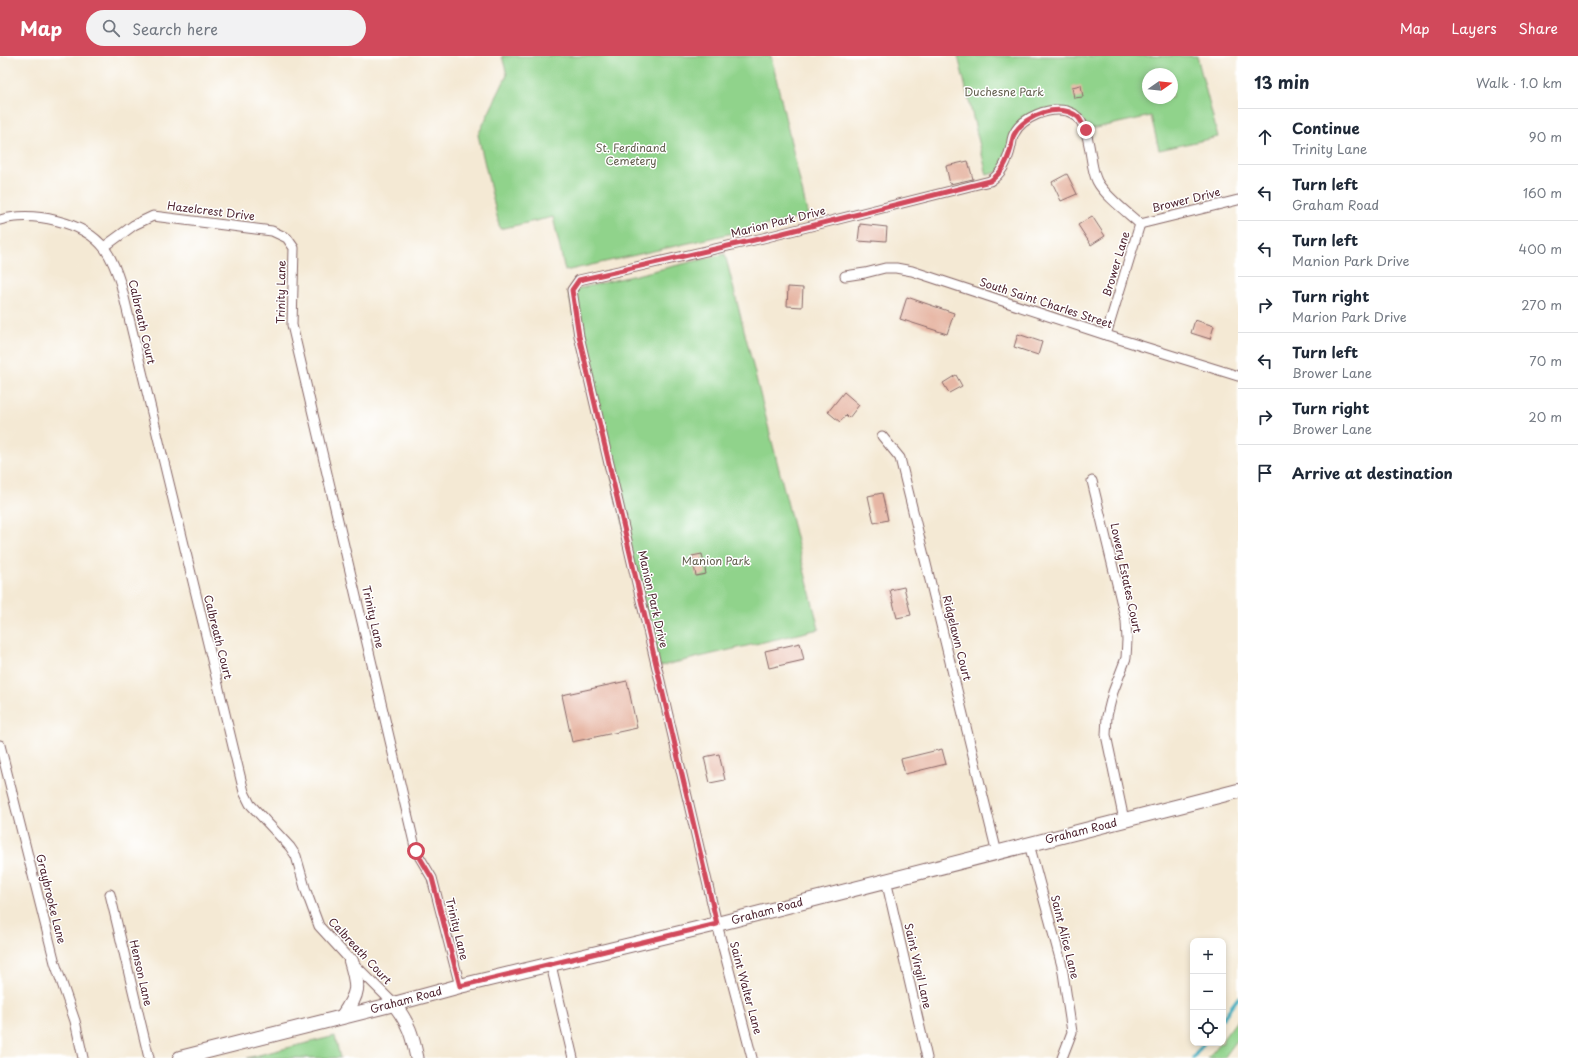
<!DOCTYPE html>
<meta charset="utf-8">
<style>
:root{--surface:#fff;--page:#f2f2f3;--text:#1f2937;--muted:#747a83;--line:#e0e1e3;--accent:#d1495b}
body{margin:0;font-family:"Playpen Sans",sans-serif;background:var(--page);color:var(--text)}
.controls{position:absolute;right:12px;bottom:12px;display:grid;overflow:hidden;border-radius:8px;box-shadow:0 2px 6px #0003}
.controls button{width:36px;height:36px;display:grid;place-items:center;padding:0;border:0;border-bottom:1px solid var(--line);background:var(--surface);color:var(--text);font:20px sans-serif}
.compass{position:absolute;left:1142px;top:12px;width:36px;height:36px;border-radius:50%;background:var(--surface);box-shadow:0 2px 6px #0003;rotate:76deg}
.stop{position:absolute;width:12px;height:12px;margin:-9px;border:3px solid #d1495b;border-radius:50%;background:#fff}
.stop.end{background:#d1495b;border-color:#fff;box-shadow:0 1px 4px #0008}
.list{margin:0;padding:0;list-style:none}
h2{display:flex;justify-content:space-between;align-items:center;height:52px;margin:0;padding:0 16px;font-size:17px}
h2 small{font-size:13px;font-weight:400;color:var(--muted)}
.list li{display:grid;grid-template-columns:26px 1fr auto;gap:12px;align-items:center;box-sizing:border-box;height:56px;padding:0 16px;border-top:1px solid var(--line)}
.list b{display:block;font-size:15px;white-space:nowrap}
.list p{margin:0;font-size:13px;white-space:nowrap;color:var(--muted)}
.list em{font-size:13px;font-style:normal;color:var(--muted)}
.icon{flex:none;width:22px;height:22px;fill:none;stroke:currentColor;stroke-width:2;stroke-linecap:round;stroke-linejoin:round}
.map{position:relative;flex:none;width:1238px;height:1002px;overflow:hidden}
header{display:flex;align-items:center;gap:24px;box-sizing:border-box;height:56px;padding:0 20px;background:var(--accent);color:#fff}
header strong{font-size:19px}
nav{display:flex;gap:22px;margin-inline-start:auto;font-size:14px}
.search{width:280px;height:36px;background:var(--page);display:flex;align-items:center;gap:10px;box-sizing:border-box;padding:0 14px;border-radius:22px;color:var(--muted);font-size:15px}
main{display:flex}
aside{flex:1;background:var(--surface)}
.map>svg:first-child{display:block}
.green{fill:#90d38b;stroke:#6d795b;fill-rule:evenodd}
.lines{fill:none;stroke-linecap:round;stroke-linejoin:round}
.stream{stroke:#44b0c2;stroke-width:3.5}
.building{fill:#e7b7a5}
.street-casing{stroke:#866666;stroke-width:11}
.secondary-casing{stroke:#866666;stroke-width:15}
.primary-casing{stroke:#866666;stroke-width:16}
.street{stroke:#fff;stroke-width:9}
.secondary{stroke:#fff;stroke-width:13}
.primary{stroke:#fff;stroke-width:14}
.route{stroke:#d1495b;stroke-width:5}
.labels{text-anchor:middle;stroke-width:3;stroke-linejoin:round;paint-order:stroke}
.park-label{font-size:11px;fill:#625e4d;stroke:#fff}
.street-label{font-size:11px;fill:#4a1f2b;stroke:#fff}
</style>
<header>
<strong>Map</strong>
<div class="search"><svg class="icon" aria-label="search" viewBox="0 0 24 24"><circle cx="10" cy="10" r="6"/><path d="M15 15l6 6"/></svg>Search here</div>
<nav><a>Map</a><a>Layers</a><a>Share</a></nav>
</header>
<main>
<div class="map">
<svg width="1238" height="1002" viewBox="0 0 1238 1002">
<rect width="100%" height="100%" fill="#fff"/>
<filter id="ink" filterUnits="userSpaceOnUse"><feTurbulence type="fractalNoise" baseFrequency=".025" numOctaves="2"/><feDisplacementMap in="SourceGraphic" scale="8" xChannelSelector="R" yChannelSelector="G"/><feConvolveMatrix kernelMatrix="1 2 1 2 8 2 1 2 1" color-interpolation-filters="sRGB"/></filter>
<filter id="wash" filterUnits="userSpaceOnUse"><feTurbulence type="fractalNoise" baseFrequency=".012" numOctaves="4" result="noise"/><feDisplacementMap in="SourceGraphic" scale="16" xChannelSelector="R" yChannelSelector="G"/><feGaussianBlur stdDeviation="0.9" result="paint"/><feColorMatrix in="noise" values="0 0 0 0 0 0 0 0 0 0 0 0 0 0 0 0 0 1.4 0 .05"/><feComposite in="paint" operator="in"/></filter>
<g filter="url(#wash)">
<rect width="100%" height="100%" fill="#f4e9d4"/>
<!-- green -->
<g class="green">
<path d="M502,0H771L808,160L565,215L553,161L500,173L478,79L507,19Z"/>
<path d="M958,0H1197L1218,81L1159,94L1151,60L1086,74L1078,61L1053,54L1022,68L1002,115L987,119ZM1148,18H1172V42H1148Z"/>
<path d="M725,198L819,573L657,611L568,235Z"/>
<path d="M1238,963V983L1224,1002H1208L1220,987H1223V983Z"/>
<path d="M335,980L340,1002H247Z"/>
</g>
<g class="lines">
<!-- stream -->
<g class="stream">
<path d="M1223,962L1238,942"/>
<path d="M1193,1002L1204,987"/>
</g>
</g>
<g id="blocks">
<!-- building -->
<g class="building">
<path d="M1081,29L1083,41L1074,42L1072,31Z"/>
<path d="M968,105L973,123L950,128L946,110Z"/>
<path d="M1067,118L1077,138L1061,145L1052,126Z"/>
<path d="M1092,160L1105,180L1091,189L1078,169Z"/>
<path d="M860,168L887,171L886,185L873,184V186L858,185Z"/>
<path d="M788,231L803,232L802,251L787,250Z"/>
<path d="M907,241L954,257L947,278L900,263Z"/>
<path d="M1195,264L1214,270L1210,283L1191,277Z"/>
<path d="M1018,278L1042,286L1038,299L1014,291Z"/>
<path d="M956,319L962,330L949,337L943,327Z"/>
<path d="M844,336L859,349L849,362L846,359L840,366L828,356Z"/>
<path d="M882,437L888,464L874,467L868,440Z"/>
<path d="M702,498L706,518L696,520L692,500Z"/>
<path d="M904,531L911,559L897,562L890,534Z"/>
<path d="M800,587L804,604L769,612L765,595Z"/>
<path d="M627,625L637,672L572,686L562,639Z"/>
<path d="M942,693L946,708L905,718L901,703Z"/>
<path d="M719,698L725,724L710,727L704,701Z"/>
</g>
</g>
</g>
<g filter="url(#ink)">
<use href="#blocks" fill-opacity="0" stroke="#866666" stroke-width="1"/>
<g class="lines">
<!-- street casing -->
<g class="street-casing">
<g id="street">
<path d="M0,164C32,155 84,165 105,193C113,204 117,216 121,229L244,736L250,748L290,791L296,800L306,835L319,870L351,905L394,948"/>
<path d="M1140,168L1238,144"/>
<path d="M104,191L134,169L153,160L272,175L287,182L294,192L292,269L416,795L432,822L460,930"/>
<path d="M845,220L865,217L885,212H896L912,215L1106,279L1238,320"/>
<path d="M882,380L900,402L997,797"/>
<path d="M1092,425L1126,565L1127,584L1126,602L1113,636L1107,660L1106,679L1124,764"/>
<path d="M0,689L55,907L75,965L83,1002"/>
<path d="M1029,788L1062,910L1072,976L1062,1002"/>
<path d="M886,824L927,1002"/>
<path d="M110,838L149,1002"/>
<path d="M551,909L573,1002"/>
<path d="M752,1002L717,868L579,280L572,234L579,224L763,182L990,125C1003,117 1008,104 1011,90C1012,86 1012,81 1014,78C1022,61 1049,51 1067,55C1094,63 1087,105 1097,125C1104,139 1128,157 1140,168L1106,279"/>
</g>
</g>
<!-- secondary casing -->
<g class="secondary-casing">
<path id="secondary" d="M394,948C409,968 412,978 417,1002"/>
</g>
<!-- primary casing -->
<g class="primary-casing">
<g id="primary">
<path d="M343,960C359,936 359,932 351,905"/>
<path d="M180,1002L394,948L460,930L717,868L1238,735"/>
</g>
</g>
<!-- street -->
<use href="#street" class="street"/>
<!-- secondary -->
<use href="#secondary" class="secondary"/>
<!-- primary -->
<use href="#primary" class="primary"/>
</g>
</g>
<g class="lines" filter="url(#ink)">
<!-- route -->
<path class="route" d="M416,795L432,822L460,930L717,868L579,280L572,234L579,224L763,182L990,125C1002,117 1007,106 1011,92C1012,87 1012,81 1015,77C1025,59 1060,46 1078,61C1081,64 1083,70 1086,74"/>
</g>
<g class="labels">
<!-- park labels -->
<g class="park-label">
<text x="1004" y="40">Duchesne Park</text>
<text x="631" y="96">St. Ferdinand<tspan x="631" dy="13">Cemetery</tspan></text>
<text x="716" y="509">Manion Park</text>
</g>
<!-- street labels -->
<g class="street-label">
<text transform="translate(1186 144) rotate(-14)" y="4">Brower Drive</text>
<text transform="translate(211 155) rotate(7)" y="4">Hazelcrest Drive</text>
<text transform="translate(778 166) rotate(-14)" y="4">Marion Park Drive</text>
<text transform="translate(1116 208) rotate(-73)" y="4">Brower Lane</text>
<text transform="translate(281 236) rotate(-89)" y="4">Trinity Lane</text>
<text transform="translate(1046 247) rotate(18)" y="4">South Saint Charles Street</text>
<text transform="translate(142 266) rotate(77)" y="4">Calbreath Court</text>
<text transform="translate(1126 522) rotate(78)" y="4">Lowery Estates Court</text>
<text transform="translate(653 543) rotate(77)" y="4">Manion Park Drive</text>
<text transform="translate(373 561) rotate(77)" y="4">Trinity Lane</text>
<text transform="translate(218 581) rotate(76)" y="4">Calbreath Court</text>
<text transform="translate(957 582) rotate(76)" y="4">Ridgelawn Court</text>
<text transform="translate(1081 775) rotate(-14)" y="4">Graham Road</text>
<text transform="translate(51 843) rotate(76)" y="4">Graybrooke Lane</text>
<text transform="translate(767 855) rotate(-15)" y="4">Graham Road</text>
<text transform="translate(457 873) rotate(76)" y="4">Trinity Lane</text>
<text transform="translate(1065 881) rotate(76)" y="4">Saint Alice Lane</text>
<text transform="translate(360 895) rotate(47)" y="4">Calbreath Court</text>
<text transform="translate(918 910) rotate(77)" y="4">Saint Virgil Lane</text>
<text transform="translate(141 917) rotate(77)" y="4">Henson Lane</text>
<text transform="translate(746 932) rotate(75)" y="4">Saint Walter Lane</text>
<text transform="translate(406 944) rotate(-15)" y="4">Graham Road</text>
</g>
</g>
</svg>
<div class="controls">
<button>+</button>
<button>−</button>
<button><svg class="icon" aria-label="locate" viewBox="0 0 24 24"><circle cx="12" cy="12" r="6"/><path d="M12 2v4M12 18v4M2 12h4M18 12h4"/></svg></button>
</div>
<svg class="compass" viewBox="-18 -18 36 36"><path d="M0-13l5 13h-10z" fill="#e53935"/><path d="M0 13l5-13h-10z" fill="#747a83"/></svg>
<div class="stop" style="left:416px;top:795px"></div>
<div class="stop end" style="left:1086px;top:74px"></div>
</div>
<aside>
<h2>13 min<small>Walk · 1.0 km</small></h2>
<ul class="list">
<li><svg class="icon" aria-label="ahead" viewBox="0 0 24 24"><path d="M12 20V5M6 11l6-6 6 6"/></svg><div><b>Continue</b><p>Trinity Lane</p></div><em>90 m</em></li>
<li><svg class="icon" aria-label="left" viewBox="0 0 24 24"><path d="M17 20v-9H6M10 6l-5 5 5 5"/></svg><div><b>Turn left</b><p>Graham Road</p></div><em>160 m</em></li>
<li><svg class="icon" aria-label="left" viewBox="0 0 24 24"><path d="M17 20v-9H6M10 6l-5 5 5 5"/></svg><div><b>Turn left</b><p>Manion Park Drive</p></div><em>400 m</em></li>
<li><svg class="icon" aria-label="right" viewBox="0 0 24 24"><path d="M7 20v-9h11M14 6l5 5-5 5"/></svg><div><b>Turn right</b><p>Marion Park Drive</p></div><em>270 m</em></li>
<li><svg class="icon" aria-label="left" viewBox="0 0 24 24"><path d="M17 20v-9H6M10 6l-5 5 5 5"/></svg><div><b>Turn left</b><p>Brower Lane</p></div><em>70 m</em></li>
<li><svg class="icon" aria-label="right" viewBox="0 0 24 24"><path d="M7 20v-9h11M14 6l5 5-5 5"/></svg><div><b>Turn right</b><p>Brower Lane</p></div><em>20 m</em></li>
<li><svg class="icon" aria-label="arrive" viewBox="0 0 24 24"><path d="M6 21V4h12l-3 4 3 4H6"/></svg><div><b>Arrive at destination</b></div></li>
</ul>
</aside>
</main>
